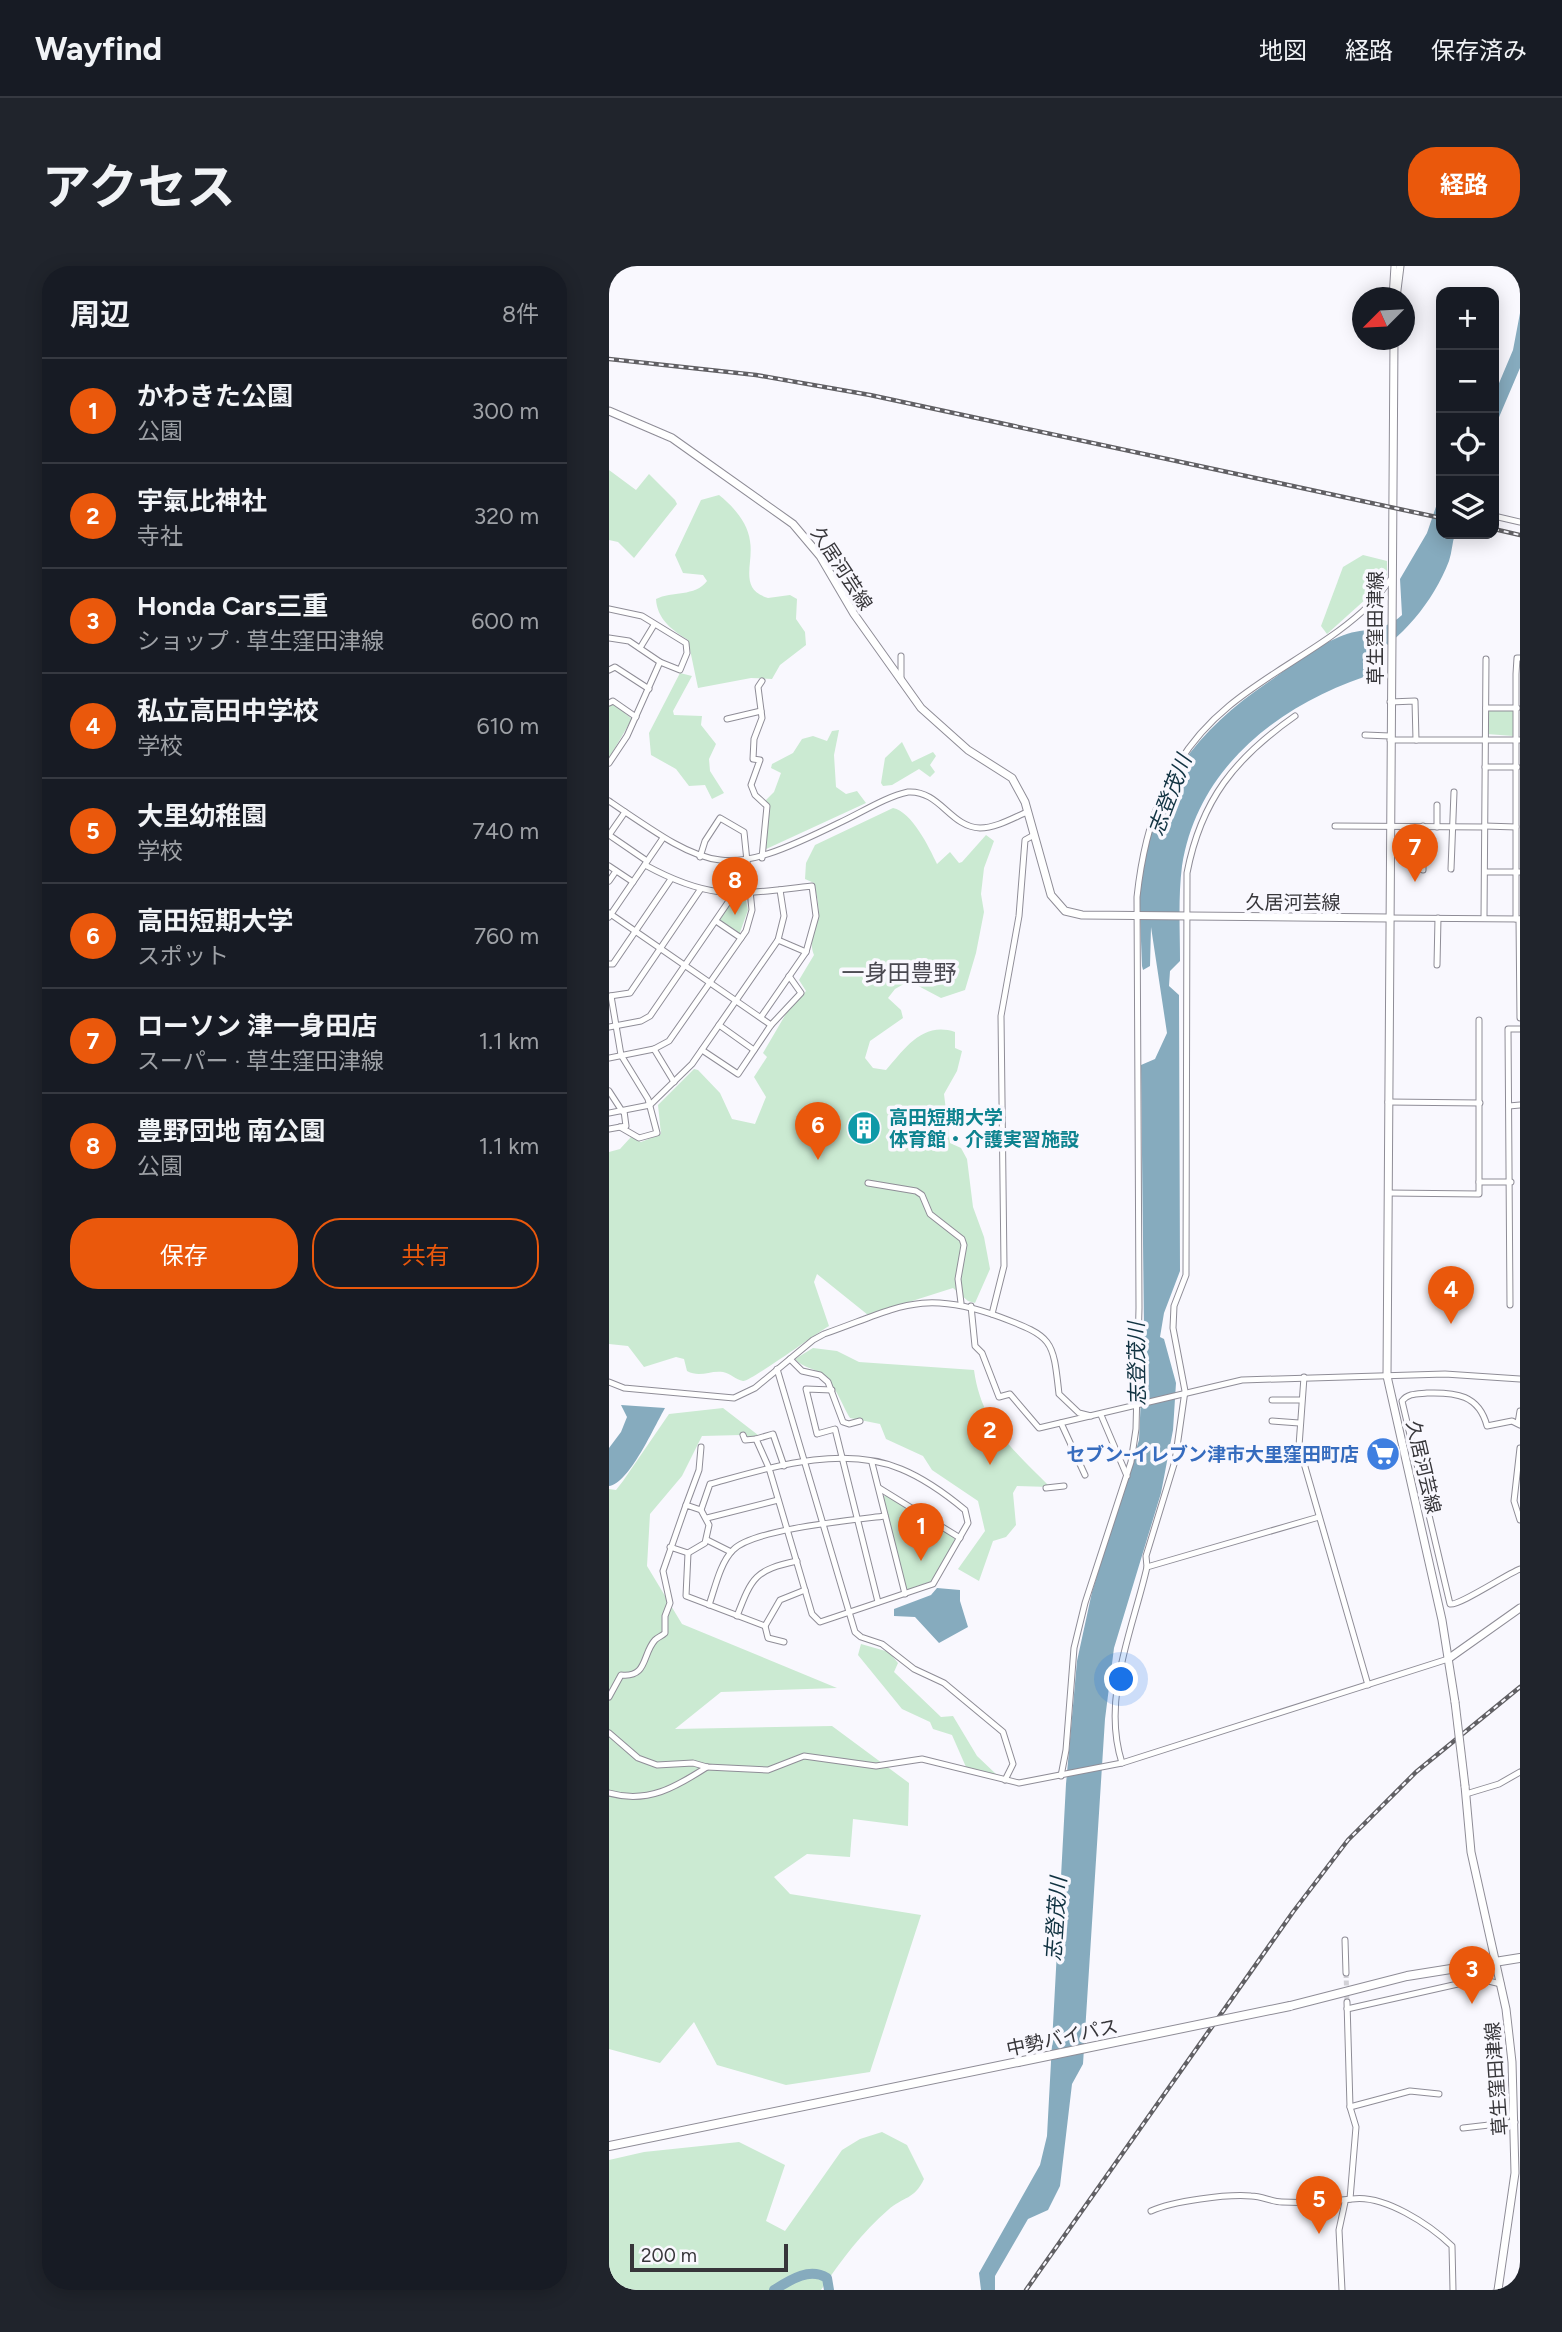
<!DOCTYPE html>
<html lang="ja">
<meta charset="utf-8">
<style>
:root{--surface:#171b24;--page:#20242c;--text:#f1f3f6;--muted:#9ea1a6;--line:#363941;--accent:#ea580c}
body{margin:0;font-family:Figtree,"Noto Sans JP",sans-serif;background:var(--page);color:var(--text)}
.controls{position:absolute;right:21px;top:21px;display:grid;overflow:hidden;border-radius:14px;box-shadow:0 4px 18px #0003}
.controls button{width:63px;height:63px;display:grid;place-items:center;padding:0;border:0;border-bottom:2px solid var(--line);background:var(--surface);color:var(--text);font:35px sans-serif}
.compass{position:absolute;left:743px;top:21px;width:63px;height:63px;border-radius:50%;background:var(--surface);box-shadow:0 4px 18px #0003;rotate:246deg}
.scale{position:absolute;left:21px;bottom:18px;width:158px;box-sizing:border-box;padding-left:7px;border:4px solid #37363a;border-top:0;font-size:19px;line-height:24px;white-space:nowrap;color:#37363a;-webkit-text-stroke:5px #f9f8fe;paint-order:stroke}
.you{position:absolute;left:513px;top:1414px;width:24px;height:24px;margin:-18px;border:5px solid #fff;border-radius:50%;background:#1a73e8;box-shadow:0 0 0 10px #1a73e833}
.badge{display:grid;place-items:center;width:46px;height:46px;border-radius:50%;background:var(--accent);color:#fff;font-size:23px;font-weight:700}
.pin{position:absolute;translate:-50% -58px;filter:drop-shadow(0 2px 4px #0008)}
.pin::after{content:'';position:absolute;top:37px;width:24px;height:21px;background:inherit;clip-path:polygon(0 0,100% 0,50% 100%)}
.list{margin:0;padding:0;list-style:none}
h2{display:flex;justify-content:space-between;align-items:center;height:91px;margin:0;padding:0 28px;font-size:30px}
h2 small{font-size:23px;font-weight:400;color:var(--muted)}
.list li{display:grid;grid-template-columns:46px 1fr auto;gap:21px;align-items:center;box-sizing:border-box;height:105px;padding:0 28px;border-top:2px solid var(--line)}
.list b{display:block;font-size:26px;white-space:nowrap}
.list p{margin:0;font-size:23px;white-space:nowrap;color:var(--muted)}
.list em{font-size:23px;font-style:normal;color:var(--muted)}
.actions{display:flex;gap:14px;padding:21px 28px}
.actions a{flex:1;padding:16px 0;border:2px solid var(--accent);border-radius:28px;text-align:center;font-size:24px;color:var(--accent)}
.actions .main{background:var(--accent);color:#fff}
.icon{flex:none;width:38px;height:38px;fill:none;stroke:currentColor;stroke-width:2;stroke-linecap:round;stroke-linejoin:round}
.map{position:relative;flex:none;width:911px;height:2024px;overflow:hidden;border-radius:28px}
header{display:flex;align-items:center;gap:42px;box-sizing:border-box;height:98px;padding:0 35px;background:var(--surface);border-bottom:2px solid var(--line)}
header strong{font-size:33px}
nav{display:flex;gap:38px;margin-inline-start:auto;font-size:24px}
.intro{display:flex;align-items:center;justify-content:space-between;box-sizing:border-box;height:168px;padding:0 42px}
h1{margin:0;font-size:49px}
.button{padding:18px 32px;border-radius:28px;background:var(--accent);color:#fff;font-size:24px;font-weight:700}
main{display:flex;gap:42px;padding:0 42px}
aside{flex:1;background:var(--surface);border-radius:28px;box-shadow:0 4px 18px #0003}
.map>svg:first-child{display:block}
.green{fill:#cbead2}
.water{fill:#86abbe}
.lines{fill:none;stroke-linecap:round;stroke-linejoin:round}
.river{stroke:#86abbe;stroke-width:10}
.minor-tunnel{stroke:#d2d1d7;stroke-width:5;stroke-dasharray:5 2.5;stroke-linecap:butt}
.minor-casing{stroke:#8f8d97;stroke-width:7}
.major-casing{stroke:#8f8d97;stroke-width:9}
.highway-casing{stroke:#8f8d97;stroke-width:10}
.minor{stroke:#fff;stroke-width:5}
.major{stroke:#fff;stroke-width:7}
.highway{stroke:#fff;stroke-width:8}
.rail-casing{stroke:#616064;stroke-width:4.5}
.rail{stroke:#f9f8fe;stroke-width:2;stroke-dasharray:5;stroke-linecap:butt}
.major-bridge-casing{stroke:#8f8d97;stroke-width:9;stroke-linecap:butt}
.highway-bridge-casing{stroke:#8f8d97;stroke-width:10;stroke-linecap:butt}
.major-bridge{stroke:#fff;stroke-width:7}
.highway-bridge{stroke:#fff;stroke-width:8}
.labels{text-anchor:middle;stroke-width:7;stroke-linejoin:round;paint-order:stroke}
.street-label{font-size:19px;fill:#37363a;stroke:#f9f8fe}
.culture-label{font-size:19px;font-weight:bold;fill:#0d838f;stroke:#f9f8fe;text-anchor:start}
.shop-label{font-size:19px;font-weight:bold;fill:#366cbe;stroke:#f9f8fe;text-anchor:end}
.water-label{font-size:21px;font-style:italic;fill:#103241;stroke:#f9f8fe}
.quarter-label{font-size:23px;fill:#4a4951;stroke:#f9f8fe}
</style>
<header>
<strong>Wayfind</strong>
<nav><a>地図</a><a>経路</a><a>保存済み</a></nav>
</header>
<div class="intro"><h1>アクセス</h1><a class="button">経路</a></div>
<main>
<aside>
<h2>周辺<small>8件</small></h2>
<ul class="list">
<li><span class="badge">1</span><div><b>かわきた公園</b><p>公園</p></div><em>300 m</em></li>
<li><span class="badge">2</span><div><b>宇氣比神社</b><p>寺社</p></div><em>320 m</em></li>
<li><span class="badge">3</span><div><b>Honda Cars三重</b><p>ショップ · 草生窪田津線</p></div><em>600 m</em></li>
<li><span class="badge">4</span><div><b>私立高田中学校</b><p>学校</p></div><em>610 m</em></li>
<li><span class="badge">5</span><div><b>大里幼稚園</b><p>学校</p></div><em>740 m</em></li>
<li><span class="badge">6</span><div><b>高田短期大学</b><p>スポット</p></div><em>760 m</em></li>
<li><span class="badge">7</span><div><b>ローソン 津一身田店</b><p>スーパー · 草生窪田津線</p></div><em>1.1 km</em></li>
<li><span class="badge">8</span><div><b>豊野団地 南公園</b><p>公園</p></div><em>1.1 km</em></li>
</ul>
<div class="actions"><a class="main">保存</a><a>共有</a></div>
</aside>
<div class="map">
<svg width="911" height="2024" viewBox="0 0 911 2024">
<rect width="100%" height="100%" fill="#f9f8fe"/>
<!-- green -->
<g class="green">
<path d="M0,204L27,224L40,208L66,234L68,238L25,292L9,276L0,274Z"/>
<path d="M110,229C124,240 139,257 141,275C145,298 129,323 159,332L181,329L188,333L187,353L196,366L197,379L171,399L163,413L142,412L89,422L79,374C63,364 48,353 47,333C63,325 86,331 98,315L94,309L74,307L66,289L92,234Z"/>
<path d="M754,289L778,295V314L718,368L712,360L734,301Z"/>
<path d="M71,407L83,410L64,445L65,449L93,450L92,459L107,478L100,493L101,505L115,527L103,533L96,519L80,520L67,503L42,489L40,467Z"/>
<path d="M5,438L23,453L0,492V440Z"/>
<path d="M880,444H904V470L878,468Z"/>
<path d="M230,464L225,489L227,521L237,528L248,525L257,537L155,584L154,576L160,554L157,534L165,526L172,507L162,502L163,498L184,487L193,473L204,470L218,475L223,465Z"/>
<path d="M293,476L303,496L324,486L327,490L321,499L326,506L321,511L310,503L283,519L274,520L272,517L276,492Z"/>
<path d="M284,542C303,546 320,581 328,598L341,586L350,597L353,596L377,569L385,575L375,602L372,628L375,646L367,687L356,724L332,732L300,715L286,723L279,732L292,744L294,752L261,775L256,792L264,802L277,804C295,784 313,755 346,766V782L353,785L348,805L335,828L341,877L352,882L358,893L364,941L375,971L381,1003L366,1037L359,1035L344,1022L259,1049L208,1008L205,1016L220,1060C206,1068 141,1116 134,1115C127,1114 121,1107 114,1106C101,1104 91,1112 78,1105L75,1093L67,1091L35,1101L19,1080L0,1078V886L11,883L22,871L32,876L52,868L49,839L85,803L89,804L111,827L123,853L146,858L157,831L145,811L158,791L154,787L178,746L197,725L190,714L205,689C199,675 207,665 209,651C211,640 207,627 205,617L196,613L197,597L206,579Z"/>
<path d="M136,630L139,644L130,669L110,655L125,631Z"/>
<path d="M204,1082L228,1085L250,1096L365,1104C372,1158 405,1184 441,1221L408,1220L404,1227L407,1259L397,1271L384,1275L370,1315L349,1303L376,1265L369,1235L323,1204L314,1190L277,1173L271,1158L241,1152C233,1139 226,1118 214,1109C204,1101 195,1103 186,1093Z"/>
<path d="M114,1142L149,1169L138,1172L136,1166L132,1169L93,1170L73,1210L41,1248L38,1300L73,1358L228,1422L112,1426L66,1463L223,1460L300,1517L299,1560L244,1553L241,1591L198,1588L165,1611L181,1628L312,1649L261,1806L177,1819L108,1799L85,1756L51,1797L0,1783V1223L7,1224L14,1215L60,1148Z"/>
<path d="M277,1229L345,1270L346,1275L323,1315L300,1324L297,1322L274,1231Z"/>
<path d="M252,1378L280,1386L289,1397L285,1406L332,1451L344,1450L368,1490L388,1509L357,1501L343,1469L324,1463L321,1456L293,1443L249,1389Z"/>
<path d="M273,1866L298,1879L315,1913C305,1934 295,1930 279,1944C253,1966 231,1996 212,2024H0V1894L35,1886L130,1876L176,1899L157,1955L176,1965L233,1884L251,1873Z"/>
</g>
<!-- water -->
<g class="water">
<path d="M911,47V102L885,163V129L904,84Z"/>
<path d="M832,226V268H846C843,277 843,286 840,295C824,336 793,374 754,395V403H769L770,406C677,434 589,497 573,600C569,631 571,664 571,695L561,705L560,720L570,729L571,1005L555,1047L551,1071L555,1073L567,1117L564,1164L552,1227L505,1382L496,1453L474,1798L463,1818L451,1920L439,1944L419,1953L386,2010V2024H372L370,2007L431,1899L438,1870L457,1518L468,1395L483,1326L530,1174L535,1064L532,799L546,793L558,767L542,661L541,700L534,704L533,700C532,667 529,632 533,599C544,519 593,461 658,417C681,401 705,381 730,371C754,360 771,369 793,349L791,313L818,267Z"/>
<path d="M12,1139L56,1142C46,1159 20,1218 0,1220V1182L12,1166L18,1151Z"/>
<path d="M328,1322L351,1324V1335L359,1361L330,1377L306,1351L285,1350V1343L322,1329Z"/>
</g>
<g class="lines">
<!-- river -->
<path class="river" d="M165,2024C181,2014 200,2001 218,2012L220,2024"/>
<!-- minor-tunnel -->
<path class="minor-tunnel" d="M737,1707L738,1736"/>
<!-- minor casing -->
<g class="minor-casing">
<g id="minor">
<path d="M783,32L785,0"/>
<path d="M885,250L911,256"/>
<path d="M0,343L33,350L77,377L78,387L71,404L51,396L18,470L0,497"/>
<path d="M0,372L20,375L51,396"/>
<path d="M31,382L45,359"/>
<path d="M0,404L6,401L40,423"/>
<path d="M153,415L149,421L153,452L145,473L144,493L151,494L142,519L146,529L158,540L153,592"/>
<path d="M292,415V390"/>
<path d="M781,436L806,435L807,474"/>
<path d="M0,437L4,435L27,451"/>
<path d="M877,442H908"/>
<path d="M118,453L152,445"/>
<path d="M756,469L781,470"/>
<path d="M781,474H911"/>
<path d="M876,501H908"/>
<path d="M0,535C104,606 114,614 230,557C252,547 276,531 299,526C331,524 341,561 371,562C387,562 404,552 418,546"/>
<path d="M828,539V561"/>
<path d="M16,546L0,569L38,595"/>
<path d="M726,560L876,561"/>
<path d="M814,560V604"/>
<path d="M876,560L907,561"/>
<path d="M36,599C104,636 129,628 203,620L207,650L197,686L152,751"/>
<path d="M0,600L24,616"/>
<path d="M842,603L845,526"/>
<path d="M876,606H911"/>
<path d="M0,615L7,605"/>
<path d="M0,647L162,759"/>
<path d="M0,651L54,572"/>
<path d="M780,652L911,653"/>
<path d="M875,652L877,393"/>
<path d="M907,653V408L908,392H911"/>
<path d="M910,653L911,752"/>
<path d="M107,655L132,672"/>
<path d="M169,674L197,686"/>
<path d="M0,698H4L62,613"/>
<path d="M828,699L829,652"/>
<path d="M1,730L21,727L91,624"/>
<path d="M2,730L12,789L39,833L48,867L30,872L11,861"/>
<path d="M110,759L145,784"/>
<path d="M0,761L32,755L41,750L124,629"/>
<path d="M45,783L65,816"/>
<path d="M93,784L129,808L162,759L192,727L180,710"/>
<path d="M0,792L45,783L60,775L137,665L143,644L135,566L111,552L96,575L91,591"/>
<path d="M0,825L13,845"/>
<path d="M779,836L871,837"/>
<path d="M900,840L911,839"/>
<path d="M0,847L41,839L83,798L169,674L175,650L171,624"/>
<path d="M0,863L17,860L15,845"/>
<path d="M870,916H902"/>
<path d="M259,917L307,925L313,929L321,948L353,973L355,979L349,1013L352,1037"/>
<path d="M779,927L870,928V754"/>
<path d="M901,1039L899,763H911"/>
<path d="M362,1040L366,1080L373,1087L390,1131L401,1128L430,1162L633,1114L836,1108L911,1113"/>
<path d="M383,1048L395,1000L392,750L410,650L416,574L425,569"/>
<path d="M181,1093L193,1105L211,1109L219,1116L234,1156L240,1158L251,1155"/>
<path d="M168,1103L246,1366L252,1371L273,1378L305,1403L335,1417L394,1466L404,1498L396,1514"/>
<path d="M695,1111L690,1180L759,1419"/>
<path d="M0,1116L15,1122L125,1132L146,1122L204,1074L215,1068C289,1042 312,1022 391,1051C444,1071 444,1073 450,1128L470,1147L482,1150"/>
<path d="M223,1124L197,1123L208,1168L226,1163L269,1336"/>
<path d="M663,1134H691"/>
<path d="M492,1149L518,1210"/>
<path d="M663,1155L690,1157"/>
<path d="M452,1157L476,1209"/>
<path d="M909,1157L911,1145"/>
<path d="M911,1159L903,1155L878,1160C870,1129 847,1126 818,1127C809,1128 799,1127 793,1135L841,1338C850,1340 896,1309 911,1303"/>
<path d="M134,1169L136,1174L147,1173"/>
<path d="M911,1182L905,1235L911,1254"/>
<path d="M263,1197L296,1328"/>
<path d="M270,1222L351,1272"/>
<path d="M437,1222L455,1220"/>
<path d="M77,1239L90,1204L92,1181"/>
<path d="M92,1244L101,1218C160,1202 233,1178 292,1203C314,1212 338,1229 356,1244L359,1257L324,1318L211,1356L203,1348L160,1202L147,1173L164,1168L175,1200"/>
<path d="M98,1252L169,1234"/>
<path d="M98,1274L122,1286"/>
<path d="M79,1287L77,1330L156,1360L171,1334L196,1324"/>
<path d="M538,1301L537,1290L566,1195L576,1125L564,1062L565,1040L577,1009L578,607C592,534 626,492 686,450"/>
<path d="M100,1339C106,1322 111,1297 124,1284C144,1263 244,1254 276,1250"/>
<path d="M128,1350C143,1311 146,1304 188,1295"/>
<path d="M156,1360L159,1372L175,1376"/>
<path d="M0,1431L12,1409C39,1412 33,1388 46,1374C49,1371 53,1370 56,1367V1350L61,1337L54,1305L77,1239L92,1244L100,1259L96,1277L79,1287L61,1281"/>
<path d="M0,1467L29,1492L48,1499L84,1497L98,1501L159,1504L195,1490L267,1500L313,1493L410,1517L513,1497L839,1393"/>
<path d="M513,1497C492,1432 524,1363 538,1301L710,1251"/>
<path d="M452,1510L457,1484L465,1382L476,1337L522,1196L527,1163L530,1042L528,631C536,556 559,490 620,440C662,405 713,382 754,345C765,336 773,324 782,313"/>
<path d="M0,1527C39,1538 67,1521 98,1501"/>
<path d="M857,1528L890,1518L911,1506"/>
<path d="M736,1674L737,1707"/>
<path d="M738,1736L741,1841L747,1861L741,1933"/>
<path d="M738,1743L871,1713L892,1718"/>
<path d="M741,1841L801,1825L830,1828"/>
<path d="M854,1862L906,1856"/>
<path d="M542,1945C564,1935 618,1928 642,1930C653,1930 663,1936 673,1936C696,1937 720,1936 743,1933C775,1928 821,1959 843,1980L844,2024"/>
<path d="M733,2024L730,1964L736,1936"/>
</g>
</g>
<!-- major casing -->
<g class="major-casing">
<g id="major">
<path d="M787,32L791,0"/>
<path d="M785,74L778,1110L833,1354L846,1436"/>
<path d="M0,145L63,172L184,258L211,290L245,348L312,442L359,484L403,512L416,536L442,629L456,645L473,649L780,652"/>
<path d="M839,1393L911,1342"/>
<path d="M856,1520L862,1586L897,1743L903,1796L906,1907L889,2024"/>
</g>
</g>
<!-- highway casing -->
<g class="highway-casing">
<g id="highway">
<path d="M681,1740L798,1710L911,1692"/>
<path d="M0,1880L409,1796"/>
</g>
</g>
<!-- minor -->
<use href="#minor" class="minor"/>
<!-- major -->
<use href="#major" class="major"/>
<!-- highway -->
<use href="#highway" class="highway"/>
<!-- rail casing -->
<g class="rail-casing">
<g id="rail">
<path d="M0,93L147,109L261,129L832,252"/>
<path d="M885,263L911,269"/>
<path d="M417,2024L684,1646L739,1574L807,1506L911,1421"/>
</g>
</g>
<!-- rail -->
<use href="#rail" class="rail"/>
<!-- major-bridge casing -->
<g class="major-bridge-casing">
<path id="major-bridge" d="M846,1436L856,1520"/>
</g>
<!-- highway-bridge casing -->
<g class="highway-bridge-casing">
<path id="highway-bridge" d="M409,1796L681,1740"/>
</g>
<!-- major-bridge -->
<use href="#major-bridge" class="major-bridge"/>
<!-- highway-bridge -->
<use href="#highway-bridge" class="highway-bridge"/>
</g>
<!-- icons -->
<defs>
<g id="building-disc" transform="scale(1.75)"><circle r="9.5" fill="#0f9aa8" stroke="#f9f8fe"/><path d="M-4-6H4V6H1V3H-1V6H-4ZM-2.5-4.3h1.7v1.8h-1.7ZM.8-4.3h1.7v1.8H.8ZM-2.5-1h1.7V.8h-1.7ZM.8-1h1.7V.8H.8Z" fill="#fff"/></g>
<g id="supermarket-disc" transform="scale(1.75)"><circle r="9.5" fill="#3f7fe0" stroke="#f9f8fe"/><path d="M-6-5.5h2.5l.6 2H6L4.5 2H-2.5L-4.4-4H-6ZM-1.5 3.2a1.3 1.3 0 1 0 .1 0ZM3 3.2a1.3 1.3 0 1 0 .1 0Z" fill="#fff"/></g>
</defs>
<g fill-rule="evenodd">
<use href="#building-disc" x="255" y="862"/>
<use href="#supermarket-disc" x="774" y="1188"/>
</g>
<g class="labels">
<!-- street labels -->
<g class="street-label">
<text transform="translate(233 302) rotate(57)" y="7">久居河芸線</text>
<text transform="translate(766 362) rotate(-90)" y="7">草生窪田津線</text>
<text x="684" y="643">久居河芸線</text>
<text transform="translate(815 1201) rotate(77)" y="7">久居河芸線</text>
<text transform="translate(453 1771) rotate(-12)" y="7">中勢バイパス</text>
<text transform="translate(887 1813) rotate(-94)" y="7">草生窪田津線</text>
</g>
<!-- culture labels -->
<g class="culture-label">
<text x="280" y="858">高田短期大学<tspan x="280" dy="22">体育館・介護実習施設</tspan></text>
</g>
<!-- shop labels -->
<g class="shop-label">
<text x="750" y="1195">セブン-イレブン津市大里窪田町店</text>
</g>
<!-- water labels -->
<g class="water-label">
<text transform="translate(561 529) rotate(-69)" y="7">志登茂川</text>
<text transform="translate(528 1098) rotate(-91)" y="7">志登茂川</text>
<text transform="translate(447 1653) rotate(-86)" y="7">志登茂川</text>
</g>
<!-- quarter labels -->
<g class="quarter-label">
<text x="290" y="715">一身田豊野</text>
</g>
</g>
</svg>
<div class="controls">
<button>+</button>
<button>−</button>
<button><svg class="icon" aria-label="locate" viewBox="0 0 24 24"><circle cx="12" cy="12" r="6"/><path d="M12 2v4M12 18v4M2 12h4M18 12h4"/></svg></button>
<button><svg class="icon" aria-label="layers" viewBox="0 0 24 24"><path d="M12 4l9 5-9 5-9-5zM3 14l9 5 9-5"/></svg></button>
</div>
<svg class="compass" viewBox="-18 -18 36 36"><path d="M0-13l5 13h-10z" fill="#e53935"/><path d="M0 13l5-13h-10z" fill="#9ea1a6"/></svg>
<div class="scale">200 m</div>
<div class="you"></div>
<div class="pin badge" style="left:312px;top:1295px">1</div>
<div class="pin badge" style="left:381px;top:1199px">2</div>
<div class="pin badge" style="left:863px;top:1738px">3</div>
<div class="pin badge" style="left:842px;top:1058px">4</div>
<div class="pin badge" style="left:710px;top:1968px">5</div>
<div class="pin badge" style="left:209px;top:894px">6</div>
<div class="pin badge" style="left:806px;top:616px">7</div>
<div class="pin badge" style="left:126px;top:649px">8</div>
</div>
</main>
